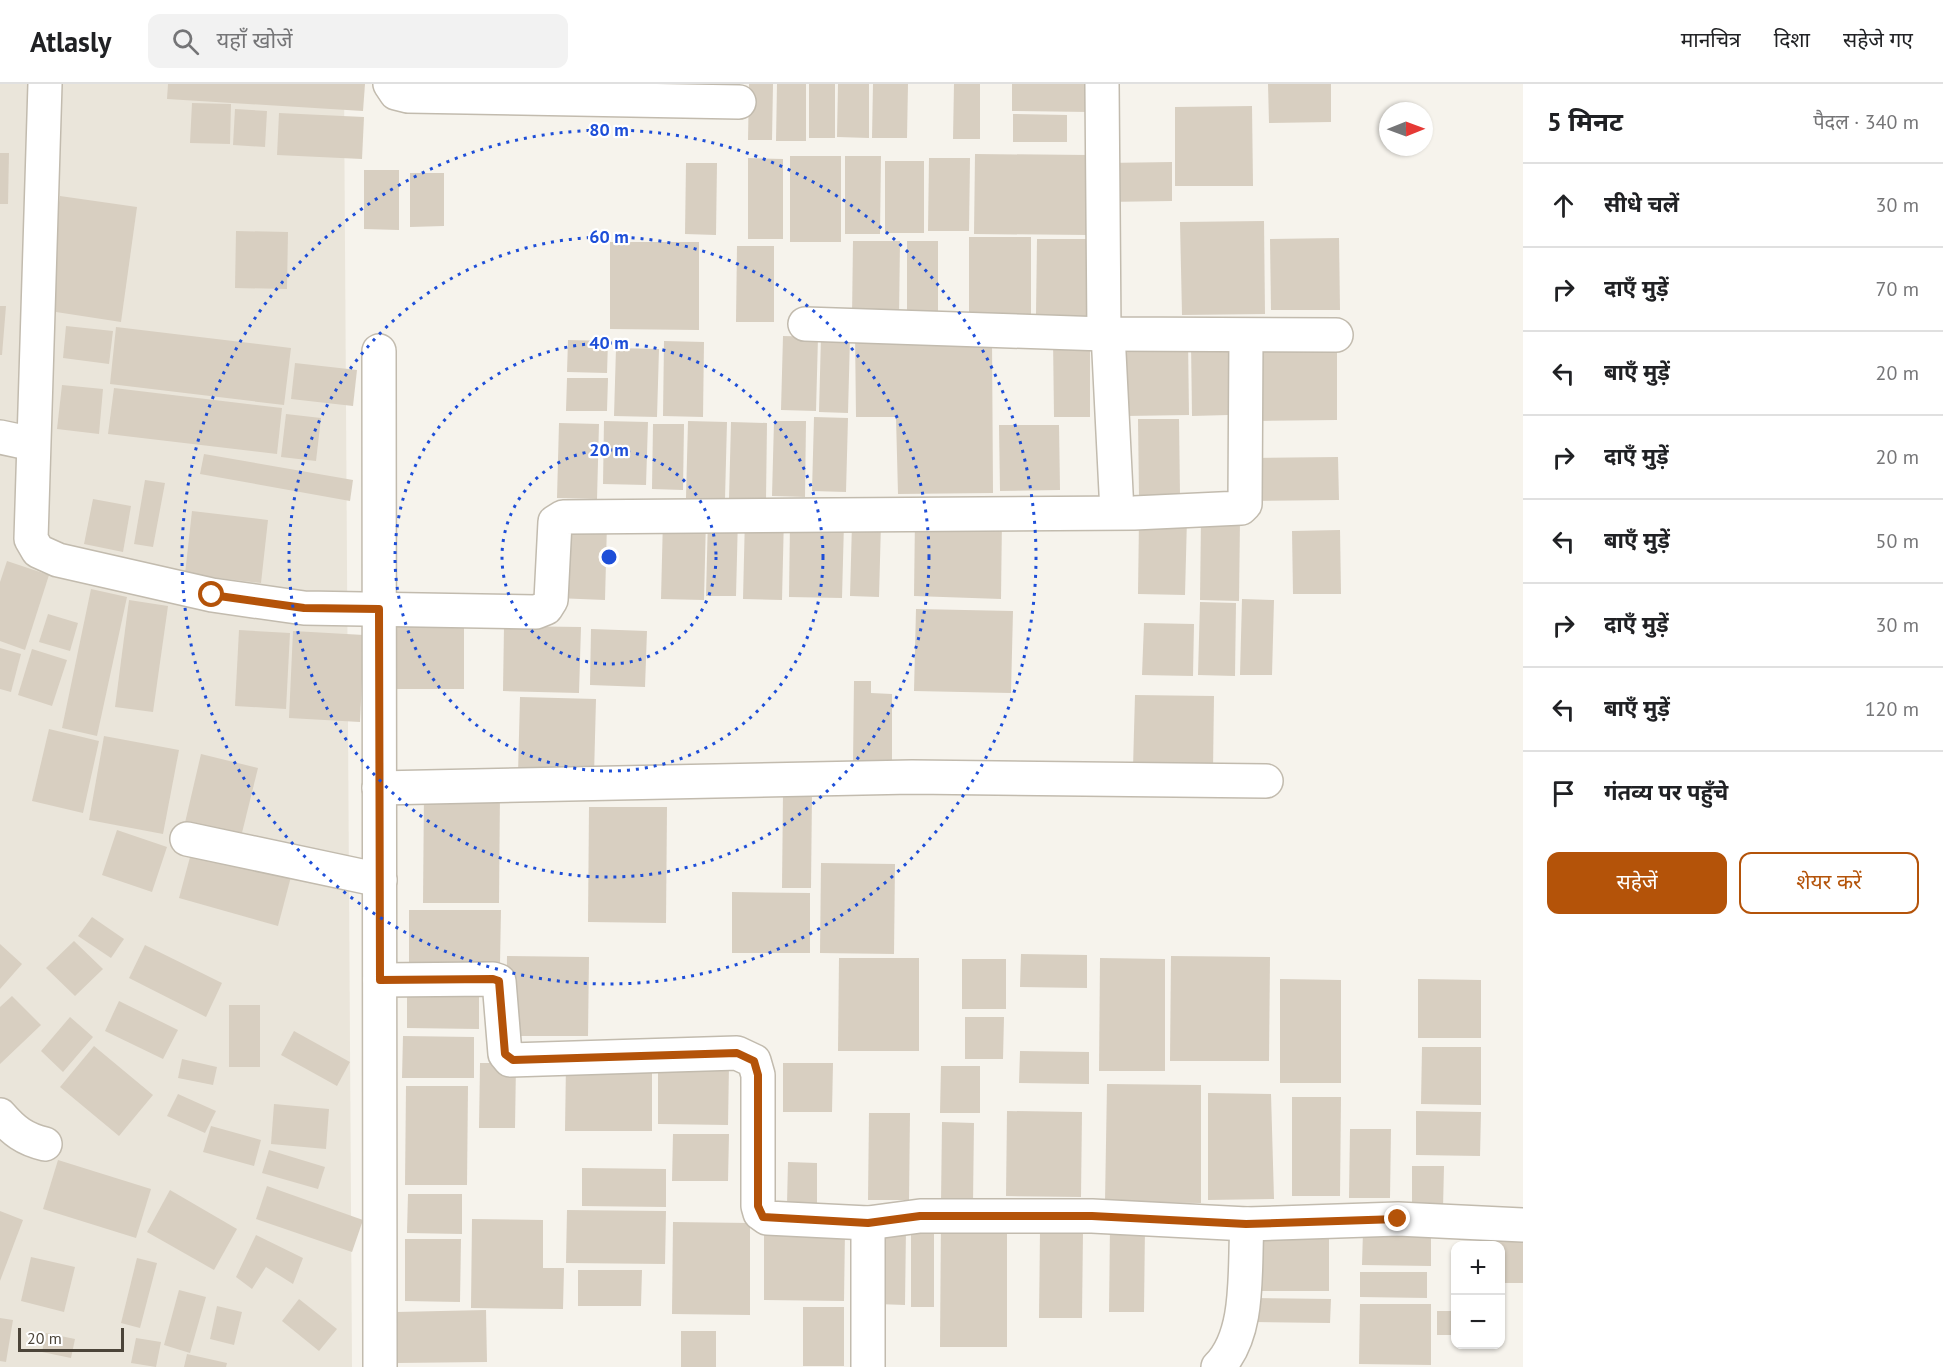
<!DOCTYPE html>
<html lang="hi">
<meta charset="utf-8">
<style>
:root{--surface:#fff;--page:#f2f2f2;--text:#202124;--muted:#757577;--line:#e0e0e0;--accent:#b45309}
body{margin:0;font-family:"PT Sans","Noto Sans Devanagari",sans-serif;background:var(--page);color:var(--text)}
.controls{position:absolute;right:18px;bottom:18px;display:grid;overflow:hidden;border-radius:12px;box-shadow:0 2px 4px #0004}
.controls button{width:54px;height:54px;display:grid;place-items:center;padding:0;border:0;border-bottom:2px solid var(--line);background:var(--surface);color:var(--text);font:30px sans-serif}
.compass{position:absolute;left:1379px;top:18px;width:54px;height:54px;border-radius:50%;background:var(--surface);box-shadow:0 2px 4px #0004;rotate:89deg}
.scale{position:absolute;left:18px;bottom:15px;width:106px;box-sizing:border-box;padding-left:6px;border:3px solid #4b4439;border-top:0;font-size:16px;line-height:21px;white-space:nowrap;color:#4b4439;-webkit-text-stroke:4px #fff;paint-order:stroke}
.stop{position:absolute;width:18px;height:18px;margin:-14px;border:4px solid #b45309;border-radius:50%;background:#fff}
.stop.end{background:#b45309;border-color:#fff;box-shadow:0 2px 6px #0008}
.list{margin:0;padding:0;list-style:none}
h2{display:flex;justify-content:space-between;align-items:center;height:78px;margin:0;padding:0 24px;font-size:26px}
h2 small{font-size:20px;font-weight:400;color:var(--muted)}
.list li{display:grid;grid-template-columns:39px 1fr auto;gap:18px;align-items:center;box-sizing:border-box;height:84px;padding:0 24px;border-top:2px solid var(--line)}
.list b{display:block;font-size:22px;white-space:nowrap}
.list em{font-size:20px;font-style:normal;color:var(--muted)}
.actions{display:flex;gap:12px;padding:18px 24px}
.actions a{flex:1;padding:14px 0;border:2px solid var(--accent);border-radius:12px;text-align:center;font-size:21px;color:var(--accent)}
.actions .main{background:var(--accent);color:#fff}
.icon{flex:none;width:33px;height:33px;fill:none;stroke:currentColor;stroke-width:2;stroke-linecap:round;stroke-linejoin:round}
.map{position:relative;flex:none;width:1523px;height:1283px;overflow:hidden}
header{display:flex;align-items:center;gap:36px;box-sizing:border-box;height:84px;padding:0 30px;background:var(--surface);border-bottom:2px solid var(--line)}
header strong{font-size:28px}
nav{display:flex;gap:33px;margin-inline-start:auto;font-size:21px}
.search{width:420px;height:54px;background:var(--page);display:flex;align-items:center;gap:15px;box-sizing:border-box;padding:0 21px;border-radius:12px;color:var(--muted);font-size:22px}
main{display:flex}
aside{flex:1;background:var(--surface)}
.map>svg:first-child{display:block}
.residential{fill:#eae5da}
.building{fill:#d8cfc1}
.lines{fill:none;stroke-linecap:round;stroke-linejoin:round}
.minor-casing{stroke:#c2bbae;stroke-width:36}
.minor{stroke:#fff;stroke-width:33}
.route{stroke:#b45309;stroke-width:8}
.ring{fill:none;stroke:#1d4ed8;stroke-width:3;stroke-dasharray:3 6}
.centre{fill:#1d4ed8;stroke:#fff;stroke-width:3}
.ring-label{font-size:18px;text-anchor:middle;font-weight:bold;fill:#1d4ed8;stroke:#fff;stroke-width:4.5;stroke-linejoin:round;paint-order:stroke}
</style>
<header>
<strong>Atlasly</strong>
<div class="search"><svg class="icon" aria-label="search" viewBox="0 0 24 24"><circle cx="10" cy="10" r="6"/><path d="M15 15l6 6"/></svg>यहाँ खोजें</div>
<nav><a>मानचित्र</a><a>दिशा</a><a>सहेजे गए</a></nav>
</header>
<main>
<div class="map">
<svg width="1523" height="1283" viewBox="0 0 1523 1283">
<rect width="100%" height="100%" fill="#f6f3ec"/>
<!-- residential -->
<path class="residential" d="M0,0H344L352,1283H0Z"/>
<!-- building -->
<g class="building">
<path d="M168,0H365L363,27L167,15Z"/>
<path d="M749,0H773L772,56H748Z"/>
<path d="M777,0H806V57H776Z"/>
<rect x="809" y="0" width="26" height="54"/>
<path d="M838,0H869V54L837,53Z"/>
<path d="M873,0H908L907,54H872Z"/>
<path d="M954,0H980V55H953Z"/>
<path d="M1012,0H1089V28L1012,27Z"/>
<path d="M1268,0H1331V38L1269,39Z"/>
<path d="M192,19L231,20L230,60L190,59Z"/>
<path d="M1252,22L1253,102H1175V23Z"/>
<path d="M235,25L267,27L265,63L233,61Z"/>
<path d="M279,29L364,33L362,75L277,71Z"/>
<path d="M1013,30L1067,31V58H1013Z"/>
<path d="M0,69H9L8,120H0Z"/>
<path d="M975,70L1089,71L1088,151L974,150Z"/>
<rect x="790" y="72" width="51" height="86"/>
<path d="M845,72H881L880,150H845Z"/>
<path d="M748,74L783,75V155H748Z"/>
<path d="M929,74H970L969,147H928Z"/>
<rect x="885" y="77" width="39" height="72"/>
<path d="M1172,78V117L1105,118V79Z"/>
<path d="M686,79H717L716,151L685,150Z"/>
<path d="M364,86H399V146L364,145Z"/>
<path d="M410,89H444V142L410,143Z"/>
<path d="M60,112L137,123L121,238L43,226Z"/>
<path d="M1264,137L1265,230L1182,231L1180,138Z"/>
<path d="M236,147L288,148L287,205L235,204Z"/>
<rect x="969" y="153" width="62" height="78"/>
<path d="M1339,154L1340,226H1271L1270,155Z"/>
<path d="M1037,155H1091L1090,232L1036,231Z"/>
<path d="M853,157H900L899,234H852Z"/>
<rect x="907" y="157" width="31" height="79"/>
<path d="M610,158H699V246L610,245Z"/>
<path d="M737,162H774V238H736Z"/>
<path d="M0,222H6L2,271H0Z"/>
<path d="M66,242L113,247L109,280L63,274Z"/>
<path d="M116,243L291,264L284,321L110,300Z"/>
<path d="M855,249L992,255L993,409L898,410L896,333H856Z"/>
<path d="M783,252L818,253L816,327L781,326Z"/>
<path d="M821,252L850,253L848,329L819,328Z"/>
<path d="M1090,254V333H1054L1053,255Z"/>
<path d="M1188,254L1189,331L1126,332V255Z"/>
<path d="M568,256L608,257L607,289L567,288Z"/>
<path d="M664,257L704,258L703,333L663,332Z"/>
<path d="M1191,259H1228V331L1192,332Z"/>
<path d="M1337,261V336L1257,337V262Z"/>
<path d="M616,264L659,265L657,333L614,332Z"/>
<path d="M295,279L357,286L353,322L291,315Z"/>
<path d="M567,294H608L607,327H566Z"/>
<path d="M62,301L103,305L99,350L57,345Z"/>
<path d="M114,304L282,324L277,370L108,350Z"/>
<path d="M286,330L321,334L316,377L281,373Z"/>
<path d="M814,333L848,334L846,408L812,407Z"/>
<path d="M1138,335H1179L1180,412H1139Z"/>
<path d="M604,337L648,338L646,401L603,400Z"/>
<path d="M688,337L727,338L725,415L686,414Z"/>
<path d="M774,337H806L805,413L772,412Z"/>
<path d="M731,338L767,339L766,416L729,415Z"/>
<path d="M559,339L599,340L597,415L557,414Z"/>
<path d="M653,340H684L683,406L652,405Z"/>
<path d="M999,341H1059L1060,406L1000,407Z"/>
<path d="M204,370L353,396L350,417L200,390Z"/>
<path d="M1338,373L1339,416L1247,417V374Z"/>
<path d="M145,396L165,399L153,463L134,460Z"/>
<path d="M93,415L131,422L123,468L84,460Z"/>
<path d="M192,427L268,436L261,499L185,490Z"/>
<path d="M745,432H784L782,516L743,515Z"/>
<path d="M915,432L1002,433L1001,515L914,512Z"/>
<path d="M708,433H738L736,512H706Z"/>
<path d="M663,434L706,435L704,516L661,515Z"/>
<path d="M1139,434H1187L1185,511L1138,510Z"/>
<path d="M1201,434L1240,435L1239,517L1200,516Z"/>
<path d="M558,438L607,439L605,516L556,514Z"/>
<path d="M790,438L844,439L842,514L789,513Z"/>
<path d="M852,439H881L879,513L850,512Z"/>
<path d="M1340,446L1341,510H1293L1292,447Z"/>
<path d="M7,477L49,491L25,566L0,557V498Z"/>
<path d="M91,505L127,513L97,652L62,644Z"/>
<path d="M1242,515L1274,516L1272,591H1240Z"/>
<path d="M129,516L168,522L153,628L115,623Z"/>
<path d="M1200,518L1236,519L1235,592L1198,591Z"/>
<path d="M916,525L1013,527L1011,609L914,607Z"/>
<path d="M48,530L78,539L70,567L39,558Z"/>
<rect x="390" y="534" width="74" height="71"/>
<path d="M1144,539L1194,540L1193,592L1142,591Z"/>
<path d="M504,542L581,543L579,609L503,607Z"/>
<path d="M591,545L647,547L645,603L590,601Z"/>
<path d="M239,546L290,549L286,625L235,622Z"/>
<path d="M293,547L364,551L360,638L289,634Z"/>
<path d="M0,564L21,570L11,608L0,605Z"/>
<path d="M32,565L67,576L52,622L18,611Z"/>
<path d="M854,597H871V609L892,610V682L853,681Z"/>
<path d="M1135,611L1214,612L1213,686L1133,684Z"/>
<path d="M520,613L596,615L594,692L518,690Z"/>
<path d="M49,645L99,657L83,729L32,717Z"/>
<path d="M104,652L179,666L163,750L89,736Z"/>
<path d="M201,670L258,684L240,757L184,743Z"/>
<path d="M424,707H500L499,819H423Z"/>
<path d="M783,708H812L811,804H782Z"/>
<path d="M589,723H667L666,839L588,838Z"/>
<path d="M117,746L167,763L152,808L102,791Z"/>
<path d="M193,762L292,789L278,842L179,814Z"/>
<path d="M821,779L895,780L894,870L820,869Z"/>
<path d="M732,808L810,809V869H732Z"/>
<path d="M409,826H501L500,879H409Z"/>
<path d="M92,833L124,855L111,874L78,852Z"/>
<path d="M74,857L103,885L75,912L46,884Z"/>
<path d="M0,860L22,880L0,905Z"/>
<path d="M145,861L222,899L206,933L129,894Z"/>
<path d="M1021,870L1087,871V904L1020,903Z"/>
<path d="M507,872L589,873L588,952H506Z"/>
<path d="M1171,872L1270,873L1269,977H1170Z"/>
<path d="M839,874H919V967H838Z"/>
<path d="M1100,874L1165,875V987H1099Z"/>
<rect x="962" y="875" width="44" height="50"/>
<path d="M1280,895L1341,896V999H1280Z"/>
<path d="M1418,895L1481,896V954H1418Z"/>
<path d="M407,900L479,901V945L407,944Z"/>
<path d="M12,912L41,941L0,980V923Z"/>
<path d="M119,917L178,946L163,975L105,947Z"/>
<rect x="229" y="921" width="31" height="62"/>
<path d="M70,933L93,953L63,988L41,967Z"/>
<path d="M965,933H1004L1003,975H965Z"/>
<path d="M294,947L350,978L337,1002L281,971Z"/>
<path d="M403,952L474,953V994H402Z"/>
<path d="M94,962L153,1011L119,1052L60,1003Z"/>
<path d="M1422,963H1481V1021L1421,1020Z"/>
<path d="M1020,967L1089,968V1000L1019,999Z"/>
<path d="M182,975L217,983L213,1001L178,994Z"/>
<path d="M480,979H516L515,1044H479Z"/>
<path d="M566,979H652V1047H565Z"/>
<path d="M783,979H833L832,1028H783Z"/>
<path d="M658,980L729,981L728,1041L658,1040Z"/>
<path d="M941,982H980V1029H940Z"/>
<path d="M1107,1000L1201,1001V1119L1105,1118Z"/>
<path d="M406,1002H468L467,1101H405Z"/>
<path d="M1208,1009L1271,1010L1274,1115L1208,1116Z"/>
<path d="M178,1010L216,1027L205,1049L167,1032Z"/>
<path d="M1292,1013H1341L1340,1112H1292Z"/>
<path d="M274,1020L329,1025L326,1065L271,1060Z"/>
<path d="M1007,1027L1082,1028L1081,1113L1006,1112Z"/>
<path d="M1416,1027L1481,1028L1480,1072L1416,1071Z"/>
<path d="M869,1029H910L909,1116H868Z"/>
<path d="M942,1038L974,1039L973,1119H941Z"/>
<path d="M211,1042L261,1056L254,1082L203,1068Z"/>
<path d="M1350,1045H1391L1390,1114H1349Z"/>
<path d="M673,1050H729L728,1097H672Z"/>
<path d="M269,1066L325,1083L318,1105L262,1089Z"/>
<path d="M58,1076L151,1105L136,1154L43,1125Z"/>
<path d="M788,1078L817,1079V1120H787Z"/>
<path d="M1412,1082H1444L1443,1125H1412Z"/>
<path d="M582,1084L666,1085V1123L582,1122Z"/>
<path d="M267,1102L363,1136L352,1168L256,1135Z"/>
<path d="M170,1106L237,1145L214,1186L147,1148Z"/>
<path d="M408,1110H462V1150L407,1149Z"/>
<path d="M567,1126L666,1127L665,1180L566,1179Z"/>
<path d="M0,1127L23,1136L0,1197Z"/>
<path d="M911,1134L934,1135V1223H911Z"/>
<path d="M941,1134L1007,1135V1263H940Z"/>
<path d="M472,1135L543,1136V1184H564L563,1225L471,1224Z"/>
<path d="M673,1138L750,1139V1231L672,1230Z"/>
<path d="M1110,1141L1145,1142L1144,1228H1109Z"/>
<path d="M878,1143H906L905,1221L877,1220Z"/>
<path d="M1254,1145H1329V1207H1253Z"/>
<path d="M764,1146H845L844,1217L764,1216Z"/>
<path d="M1040,1147H1083L1082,1234H1039Z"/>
<path d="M1363,1147H1431V1182L1362,1181Z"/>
<path d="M256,1151L303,1174L293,1200L266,1183L252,1205L236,1193Z"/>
<path d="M1482,1154H1523V1199H1500V1162H1482Z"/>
<path d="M405,1155H461L460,1218L405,1217Z"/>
<path d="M31,1173L75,1183L64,1228L21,1217Z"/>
<path d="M137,1174L157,1179L140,1244L121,1239Z"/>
<path d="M578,1186H642L641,1222H578Z"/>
<path d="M1360,1188H1427V1214L1360,1213Z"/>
<path d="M179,1206L206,1213L190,1269L164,1261Z"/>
<path d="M1254,1214L1331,1215L1330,1239L1254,1238Z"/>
<path d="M299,1215L337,1245L319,1267L282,1237Z"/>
<path d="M1360,1220H1431V1281L1359,1280Z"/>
<path d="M217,1222L242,1228L234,1261L210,1255Z"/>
<rect x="803" y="1223" width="41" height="59"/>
<path d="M486,1226L487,1278L397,1279L396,1228Z"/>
<rect x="1437" y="1227" width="19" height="24"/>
<path d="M0,1234L13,1236L6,1278L0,1277Z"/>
<rect x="681" y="1247" width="35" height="36"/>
<path d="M46,1249L75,1255L71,1274L42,1268Z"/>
<path d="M136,1254L161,1258L156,1283L131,1279Z"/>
<path d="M187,1270L227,1279L226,1283H184Z"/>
</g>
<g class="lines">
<!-- minor casing -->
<g class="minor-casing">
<g id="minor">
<path d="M45,0L31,455L38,467L58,476L212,511L304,524L536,528L546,524L551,516L555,438L563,433L1134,429L1241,424L1245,420L1246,252"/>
<path d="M390,0L396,9L408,12L739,18"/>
<path d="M1102,0L1104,250"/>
<path d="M805,240L1104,250L1336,251"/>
<path d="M1108,249L1117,428"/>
<path d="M379,267L380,1283"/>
<path d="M0,353L33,360"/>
<path d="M379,704L912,693L1266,697"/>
<path d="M187,755L380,796"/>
<path d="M380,896L493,895L499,897L505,970L510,976L737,969L754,977L758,991V1122L760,1129L767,1134L868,1139L920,1132H1092L1247,1140L1398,1135L1523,1141"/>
<path d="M0,1031C14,1047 24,1055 45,1060"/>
<path d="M868,1139V1283"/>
<path d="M1218,1283C1251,1250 1244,1185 1247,1140"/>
</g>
</g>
<!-- minor -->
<use href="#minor" class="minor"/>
</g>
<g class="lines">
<!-- route -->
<path class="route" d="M212,511L304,524L379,525L380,896L493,895L499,897L505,970L513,976L737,969L754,977L758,991V1122L763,1133L868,1139L920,1132H1092L1246,1140L1398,1135"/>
</g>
<!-- distance rings -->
<g class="ring">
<circle cx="609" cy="473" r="107"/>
<circle cx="609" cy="473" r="214"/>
<circle cx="609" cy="473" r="320"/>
<circle cx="609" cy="473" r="427"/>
</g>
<circle cx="609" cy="473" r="9" class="centre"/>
<g class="ring-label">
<text x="609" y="52">80 m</text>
<text x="609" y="159">60 m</text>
<text x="609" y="265">40 m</text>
<text x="609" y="372">20 m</text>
</g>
</svg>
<div class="controls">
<button>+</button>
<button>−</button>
</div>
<svg class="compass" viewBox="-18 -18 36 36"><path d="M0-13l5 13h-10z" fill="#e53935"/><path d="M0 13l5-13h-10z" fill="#757577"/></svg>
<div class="scale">20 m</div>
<div class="stop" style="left:212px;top:511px"></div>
<div class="stop end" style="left:1398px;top:1135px"></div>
</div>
<aside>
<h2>5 मिनट<small>पैदल · 340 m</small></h2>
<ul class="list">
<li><svg class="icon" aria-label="ahead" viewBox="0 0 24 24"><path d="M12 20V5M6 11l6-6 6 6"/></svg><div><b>सीधे चलें</b></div><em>30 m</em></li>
<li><svg class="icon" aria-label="right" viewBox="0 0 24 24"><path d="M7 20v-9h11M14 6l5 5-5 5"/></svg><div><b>दाएँ मुड़ें</b></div><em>70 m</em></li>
<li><svg class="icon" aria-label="left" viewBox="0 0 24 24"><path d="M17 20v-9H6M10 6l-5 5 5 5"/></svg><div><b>बाएँ मुड़ें</b></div><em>20 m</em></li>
<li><svg class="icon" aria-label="right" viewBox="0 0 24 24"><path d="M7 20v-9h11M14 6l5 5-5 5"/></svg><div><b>दाएँ मुड़ें</b></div><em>20 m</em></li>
<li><svg class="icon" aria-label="left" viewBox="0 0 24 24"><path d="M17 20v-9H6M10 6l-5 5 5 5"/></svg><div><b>बाएँ मुड़ें</b></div><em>50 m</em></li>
<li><svg class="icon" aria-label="right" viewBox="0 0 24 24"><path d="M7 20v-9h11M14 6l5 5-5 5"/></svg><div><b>दाएँ मुड़ें</b></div><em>30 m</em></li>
<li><svg class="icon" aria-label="left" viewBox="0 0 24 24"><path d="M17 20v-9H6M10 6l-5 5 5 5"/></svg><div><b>बाएँ मुड़ें</b></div><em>120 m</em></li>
<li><svg class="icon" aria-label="arrive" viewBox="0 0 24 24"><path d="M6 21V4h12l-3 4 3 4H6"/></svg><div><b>गंतव्य पर पहुँचे</b></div></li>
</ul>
<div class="actions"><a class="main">सहेजें</a><a>शेयर करें</a></div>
</aside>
</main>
